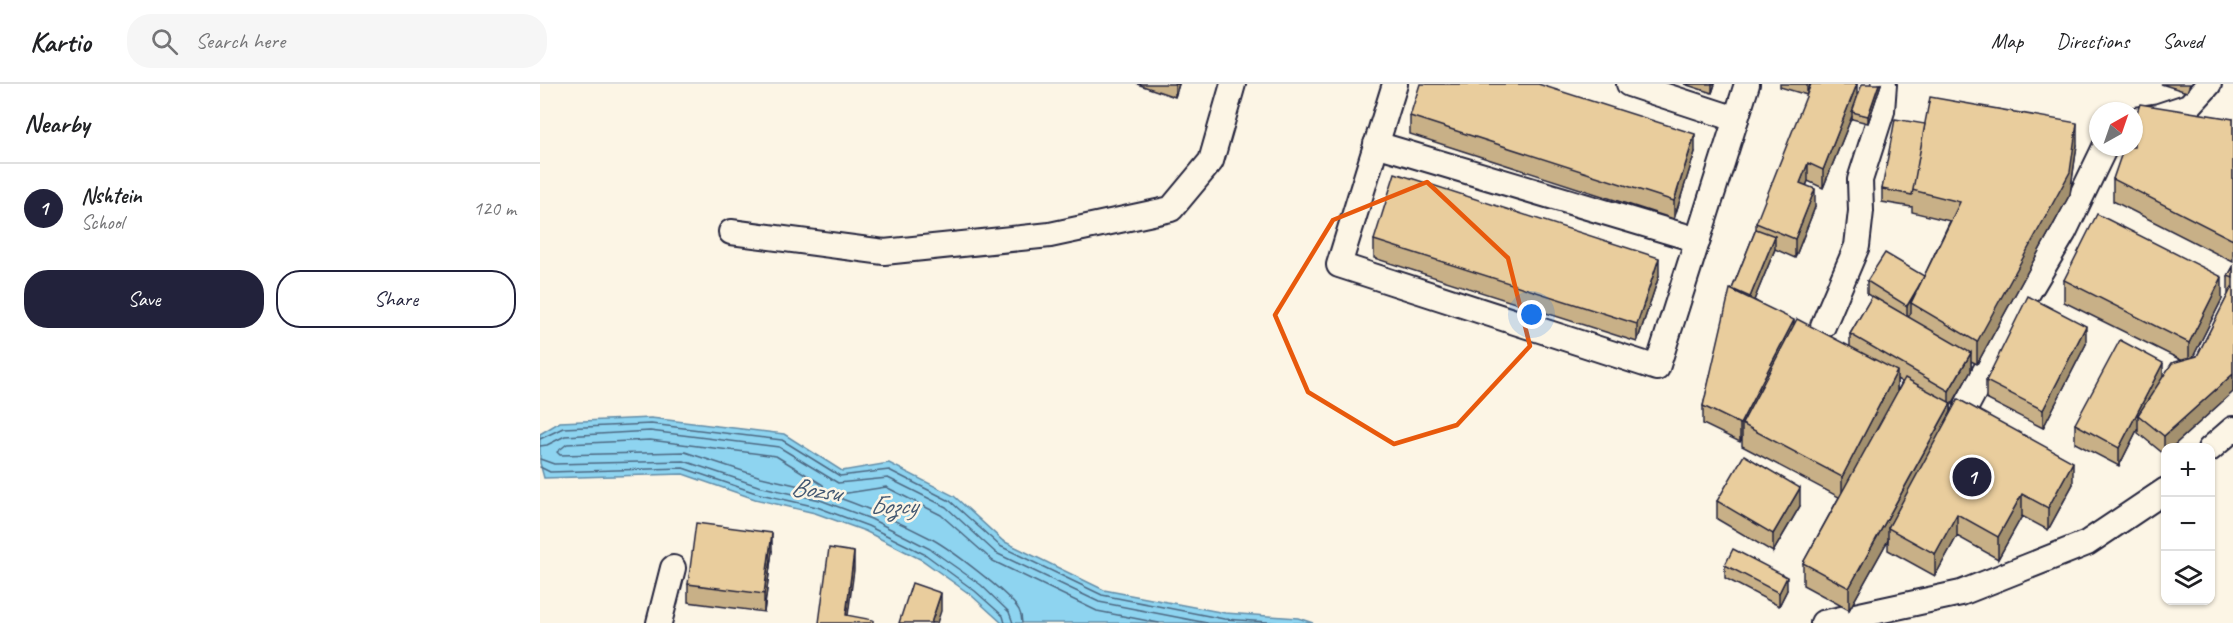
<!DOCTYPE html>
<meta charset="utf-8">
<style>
:root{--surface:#fff;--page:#f6f6f6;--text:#202124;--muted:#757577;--line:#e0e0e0;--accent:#22223b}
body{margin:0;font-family:Caveat,sans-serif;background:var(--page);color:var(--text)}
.controls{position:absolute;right:18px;bottom:18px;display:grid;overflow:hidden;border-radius:12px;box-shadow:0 2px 4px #0004}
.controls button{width:54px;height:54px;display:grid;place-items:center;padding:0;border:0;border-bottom:2px solid var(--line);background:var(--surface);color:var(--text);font:30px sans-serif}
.compass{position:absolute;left:1549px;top:18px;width:54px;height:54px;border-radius:50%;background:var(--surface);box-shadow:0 2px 4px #0004;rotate:40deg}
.you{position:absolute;left:992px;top:231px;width:21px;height:21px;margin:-15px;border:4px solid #fff;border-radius:50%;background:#1a73e8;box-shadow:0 0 0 9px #1a73e833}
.badge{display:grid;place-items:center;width:39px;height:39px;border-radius:50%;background:var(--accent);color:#fff;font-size:20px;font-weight:700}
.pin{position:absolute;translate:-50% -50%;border:3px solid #fff;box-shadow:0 2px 6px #0006}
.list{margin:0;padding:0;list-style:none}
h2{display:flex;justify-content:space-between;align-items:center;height:78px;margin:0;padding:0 24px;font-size:26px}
h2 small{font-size:20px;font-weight:400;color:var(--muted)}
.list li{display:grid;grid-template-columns:39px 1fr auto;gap:18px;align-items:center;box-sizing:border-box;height:90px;padding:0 24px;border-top:2px solid var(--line)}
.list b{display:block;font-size:22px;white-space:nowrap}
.list p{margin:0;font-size:20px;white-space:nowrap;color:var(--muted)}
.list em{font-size:20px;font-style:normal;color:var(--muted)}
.actions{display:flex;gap:12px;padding:18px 24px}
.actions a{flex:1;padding:14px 0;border:2px solid var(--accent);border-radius:24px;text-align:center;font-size:21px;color:var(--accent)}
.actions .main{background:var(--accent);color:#fff}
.icon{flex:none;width:33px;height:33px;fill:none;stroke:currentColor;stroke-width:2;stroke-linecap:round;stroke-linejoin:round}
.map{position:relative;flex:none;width:1693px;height:539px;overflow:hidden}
header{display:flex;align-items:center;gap:36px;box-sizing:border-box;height:84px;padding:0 30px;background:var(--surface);border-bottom:2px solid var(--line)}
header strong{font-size:28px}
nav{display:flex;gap:33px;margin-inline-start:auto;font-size:21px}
.search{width:420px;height:54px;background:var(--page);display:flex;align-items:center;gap:15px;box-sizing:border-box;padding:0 21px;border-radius:24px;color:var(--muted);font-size:22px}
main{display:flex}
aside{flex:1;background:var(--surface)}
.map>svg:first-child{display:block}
.water{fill:#8ed4f0;stroke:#638da8;stroke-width:1.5}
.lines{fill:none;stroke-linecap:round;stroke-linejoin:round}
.shore{stroke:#4d6983;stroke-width:1.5}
.minor-casing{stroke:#22223b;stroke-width:28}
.minor{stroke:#fcf5e5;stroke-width:24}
.wall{fill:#c8b087;stroke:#22223b;stroke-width:1.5;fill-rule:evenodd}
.shaded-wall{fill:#a3906e;stroke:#22223b;stroke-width:1.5}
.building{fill:#e9cd9d;stroke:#22223b;stroke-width:1.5}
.marked{fill:none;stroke:#e8590c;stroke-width:4.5;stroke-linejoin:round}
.labels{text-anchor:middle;stroke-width:5;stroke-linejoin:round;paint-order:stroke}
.water-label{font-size:26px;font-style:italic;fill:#425771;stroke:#fcf5e5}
</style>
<header>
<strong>Kartio</strong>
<div class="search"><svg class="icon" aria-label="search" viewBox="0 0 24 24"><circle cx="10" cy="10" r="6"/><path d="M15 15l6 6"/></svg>Search here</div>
<nav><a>Map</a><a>Directions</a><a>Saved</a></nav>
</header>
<main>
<aside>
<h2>Nearby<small></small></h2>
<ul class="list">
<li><span class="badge">1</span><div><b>Nshtein</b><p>School</p></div><em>120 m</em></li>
</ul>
<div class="actions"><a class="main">Save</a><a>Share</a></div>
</aside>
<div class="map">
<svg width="1693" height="539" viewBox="0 0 1693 539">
<rect width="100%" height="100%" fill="#fcf5e5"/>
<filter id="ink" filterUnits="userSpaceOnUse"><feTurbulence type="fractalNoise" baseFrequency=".0167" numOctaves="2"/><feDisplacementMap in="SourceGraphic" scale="12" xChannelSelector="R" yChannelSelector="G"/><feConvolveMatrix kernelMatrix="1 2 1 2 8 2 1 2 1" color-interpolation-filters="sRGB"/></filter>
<g filter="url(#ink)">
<!-- water -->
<path class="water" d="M111,334L244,350L302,387L349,379L414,412L463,457L564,506L685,529L758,534L773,539H462L431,511L382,476L325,447L275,429L215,415L143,390L4,394L0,379V350L20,338Z"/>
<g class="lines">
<!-- shore -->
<g class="shore">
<path d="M0,355L23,344L111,340L242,356L300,392L349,386L410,417L460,462L562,511L684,535L742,539"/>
<path d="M110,356L236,372L283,401L284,405L281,407L221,393L145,368L20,371L17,368L27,360Z"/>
<path d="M0,362L7,361L25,352L110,347L239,363L298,399L348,394L406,423L456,469L559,518L667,539"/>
<path d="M0,375L14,380L144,377L218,402L280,416L331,435L390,465L441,501L469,528L473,539"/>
<path d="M0,383L10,388L143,384L216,409L277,423L328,442L386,471L435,507L463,532L465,539"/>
<path d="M482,539C482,534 481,530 479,526C469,509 410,465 392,455C363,440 333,426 302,415L301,410L346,403L401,431L453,477L557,527L619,539"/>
</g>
<!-- minor casing -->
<g class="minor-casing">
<g id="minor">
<path d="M855,0L799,181L1117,284L1207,0"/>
<path d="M1089,0L1196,35"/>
<path d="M1594,36L1619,32L1649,22L1669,0"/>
<path d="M836,60L1158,156"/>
<path d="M191,148L344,168L510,151L631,125L671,77L693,0"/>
<path d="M1283,242L1317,162L1321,127L1320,96L1342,27L1344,0"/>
<path d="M1427,321L1476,229L1524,148L1565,63"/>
<path d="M1670,365L1693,345"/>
<path d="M119,539L133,484"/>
<path d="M1283,539L1421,509L1547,459L1626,406"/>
</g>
</g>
<!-- minor -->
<use href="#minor" class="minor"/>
</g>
<!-- wall -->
<g class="wall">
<path d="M597,0H639L635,13Z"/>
<path d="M1144,0H1175L1172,9Z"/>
<path d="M1240,0H1270L1267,11L1240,3Z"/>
<path d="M1341,0L1328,39L1312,35V32L1283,104L1268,97L1266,102L1275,123L1255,174L1235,165L1214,216L1254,241L1310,263V250L1332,213L1327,210V197L1384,192L1410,137L1372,128V122V123L1342,118V105L1385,40L1537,61L1530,110L1437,280L1431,277V287L1411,322V329L1533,400L1508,446L1482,432L1458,475L1417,452L1395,492L1348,466V456L1309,526L1263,501V479L1299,413L1202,362V353L1200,358L1163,340V322L1192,205L1216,145V139L1317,13ZM1357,295L1362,298L1357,308Z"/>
<path d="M1621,0H1650L1647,8Z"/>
<path d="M870,32L1155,68L1134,135L870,50Z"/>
<path d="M1693,35V178L1573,117V95Z"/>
<path d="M834,156L1119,192L1097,258L834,174Z"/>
<path d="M1693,183V308L1632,363H1626V369L1624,370L1598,349V344L1579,382L1535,359V340L1623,292L1641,276L1524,218V196L1682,215L1653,273L1657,272L1688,211V192Z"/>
<path d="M1546,260L1503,344L1446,315V297Z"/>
<path d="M1177,417L1260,422L1233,468L1177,435Z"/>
<path d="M232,467L224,528L148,518V500Z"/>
<path d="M1185,481L1247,506L1239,522L1185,494Z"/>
</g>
<!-- shaded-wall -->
<g class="shaded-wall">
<path d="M635,0H639L635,13Z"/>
<path d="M1172,0H1175L1172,9Z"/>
<path d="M1267,0H1270L1267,11Z"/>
<path d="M1317,0V18L1312,28V32L1283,104V86Z"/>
<path d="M1339,0H1341L1328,39V32Z"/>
<path d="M1537,39V61L1530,110L1437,280V258Z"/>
<path d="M1155,50V68L1134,135V117Z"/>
<path d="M1268,79V97L1260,117V99Z"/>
<path d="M1275,105V123L1255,174V155Z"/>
<path d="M1235,152V165L1210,226V213Z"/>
<path d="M1119,174V192L1097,258V240Z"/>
<path d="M1385,193L1371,219V229L1367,235V222Z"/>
<path d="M1682,193V215L1649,281V259Z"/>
<path d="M1254,236V254L1202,340V353L1200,358V340Z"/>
<path d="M1546,242V260L1503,344V326Z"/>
<path d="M1431,269V287L1411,322V341L1348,444V456L1309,526V504L1409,323V307Z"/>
<path d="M1623,279V297L1598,331V344L1579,382V364Z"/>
<path d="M1357,287V309L1302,415V393Z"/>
<path d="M1693,290V308L1632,363H1626V369L1624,370V352Z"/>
<path d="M1533,378V400L1508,446V424Z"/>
<path d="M1260,404V422L1233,468V450Z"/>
<path d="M1482,410V432L1458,475V453Z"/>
<path d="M1417,430V452L1395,492V470Z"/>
<path d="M232,449V467L224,528V510Z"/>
<path d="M314,468V486L307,539L306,531Z"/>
<path d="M1247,493V506L1239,522V509Z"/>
<path d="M401,509V527L397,539H391Z"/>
</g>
<!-- building -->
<g class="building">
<path d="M880,0H998L1155,50L1134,117L870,32Z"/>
<path d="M1271,0H1317L1283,86L1268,79L1260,99L1275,105L1255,155L1216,139Z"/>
<path d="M1322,0H1339L1328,32L1312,28Z"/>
<path d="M1390,13L1537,39L1530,88L1437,258L1371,219L1420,118L1372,106Z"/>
<path d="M1600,20L1693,35V156L1573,95L1584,63H1594V37Z"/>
<path d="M1355,35L1385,40L1372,111L1342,105Z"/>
<path d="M855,89L1119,174L1097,240L834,156Z"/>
<path d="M1557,130L1682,193L1649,259L1524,196Z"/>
<path d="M1216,145L1235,152L1210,213L1192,205Z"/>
<path d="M1345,169L1384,192L1377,205L1367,222L1327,197Z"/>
<path d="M1693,183V194L1688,192Z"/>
<path d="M1692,203L1693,204V290L1624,352L1598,331L1632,279L1657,272Z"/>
<path d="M1190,205L1254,236L1200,340L1163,322Z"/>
<path d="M1332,212L1431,269L1409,307L1310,250Z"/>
<path d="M1488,212L1546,242L1503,326L1446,297Z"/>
<path d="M1257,235L1357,287L1302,393L1202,340Z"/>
<path d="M1580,256L1623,279L1579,364L1535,340Z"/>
<path d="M1365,294L1411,319L1309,504L1263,479Z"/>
<path d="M1418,315L1533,378L1508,424L1482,410L1458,453L1417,430L1395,470L1348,444Z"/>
<path d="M1204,371L1260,404L1233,450L1177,417Z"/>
<path d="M156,439L232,449L224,510L148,500Z"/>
<path d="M289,464L314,468L306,531L333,536V539H279Z"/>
<path d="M1193,465L1247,493L1239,509L1185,481Z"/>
<path d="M372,499L401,509L391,539H359Z"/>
</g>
</g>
<!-- marked area -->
<path class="marked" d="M887,98L968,174L990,262L917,341L854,360L768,308L735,231L793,136Z"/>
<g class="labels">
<!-- water labels -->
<g class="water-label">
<text transform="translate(276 405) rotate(8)" y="9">Bozsu</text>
<text x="353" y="430">Бозсу</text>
</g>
</g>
</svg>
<div class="controls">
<button>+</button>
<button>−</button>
<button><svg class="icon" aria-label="layers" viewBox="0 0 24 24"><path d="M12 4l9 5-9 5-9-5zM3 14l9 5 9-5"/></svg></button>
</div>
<svg class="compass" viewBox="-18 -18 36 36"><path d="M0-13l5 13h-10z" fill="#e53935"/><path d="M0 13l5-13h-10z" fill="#757577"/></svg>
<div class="you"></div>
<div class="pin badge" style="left:1432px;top:393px">1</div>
</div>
</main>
